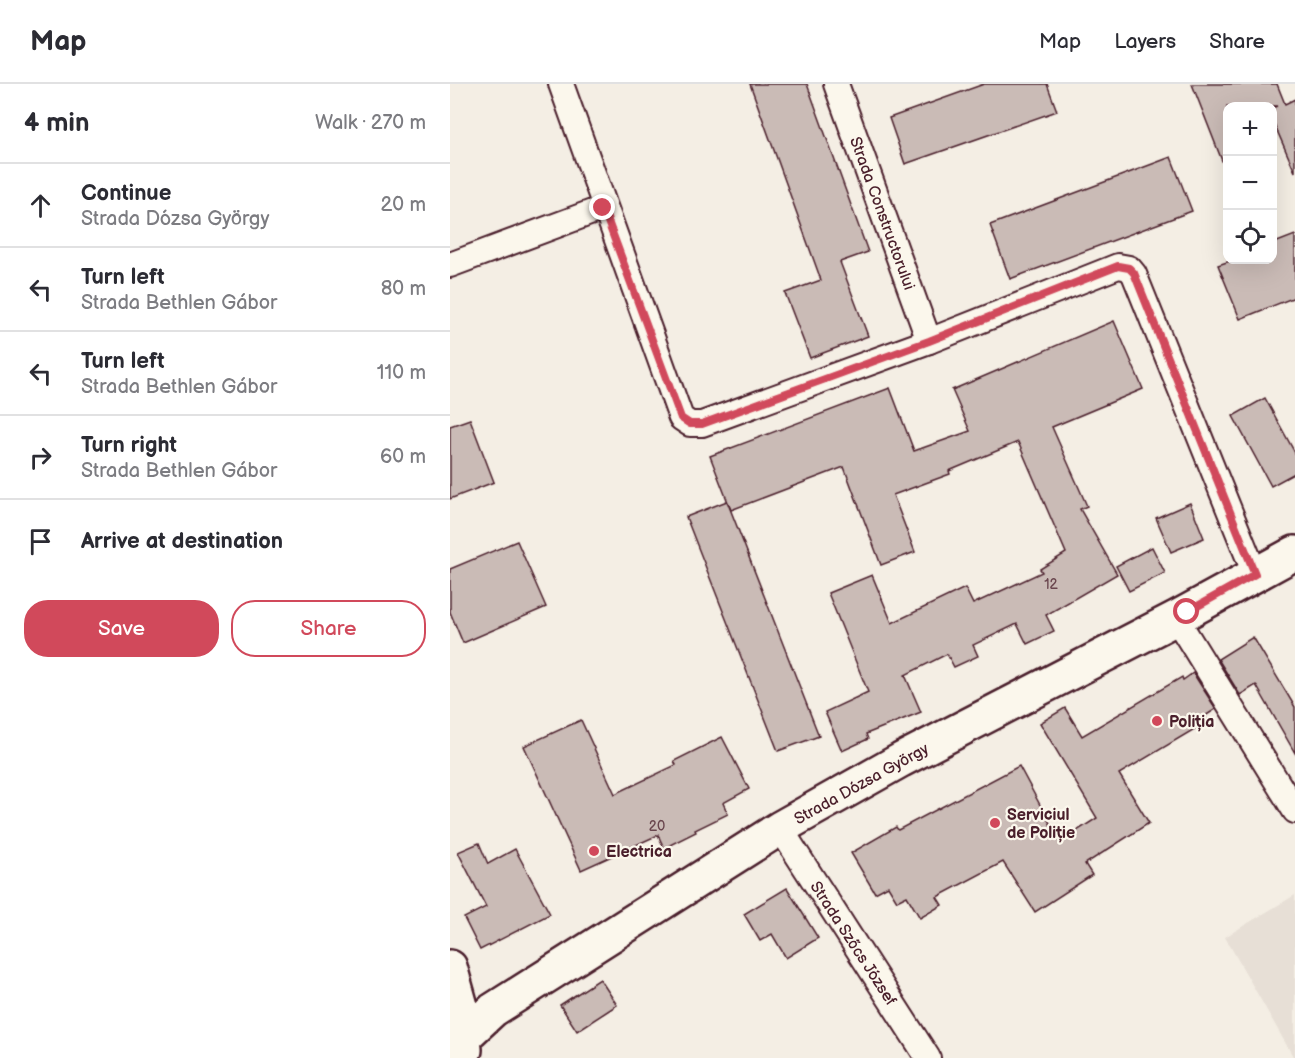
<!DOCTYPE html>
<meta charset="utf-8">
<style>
:root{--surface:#fff;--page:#f2f2f3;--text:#2b2b33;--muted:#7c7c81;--line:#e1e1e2;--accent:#d1495b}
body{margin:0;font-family:"Balsamiq Sans",sans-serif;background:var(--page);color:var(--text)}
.controls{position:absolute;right:18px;top:18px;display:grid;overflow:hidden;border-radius:12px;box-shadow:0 6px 24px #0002}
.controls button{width:54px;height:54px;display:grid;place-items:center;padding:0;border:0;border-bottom:2px solid var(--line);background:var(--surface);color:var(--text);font:30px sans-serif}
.stop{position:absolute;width:18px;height:18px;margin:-14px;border:4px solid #d1495b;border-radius:50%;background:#fff}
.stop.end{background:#d1495b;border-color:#fff;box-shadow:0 2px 6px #0008}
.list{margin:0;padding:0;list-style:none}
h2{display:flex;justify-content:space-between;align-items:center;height:78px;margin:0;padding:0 24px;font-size:26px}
h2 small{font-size:20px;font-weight:400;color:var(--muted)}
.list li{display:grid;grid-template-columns:39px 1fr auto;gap:18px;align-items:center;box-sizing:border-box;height:84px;padding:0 24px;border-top:2px solid var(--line)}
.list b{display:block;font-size:22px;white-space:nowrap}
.list p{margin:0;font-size:20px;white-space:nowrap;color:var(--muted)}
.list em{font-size:20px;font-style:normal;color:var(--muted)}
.actions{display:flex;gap:12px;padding:18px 24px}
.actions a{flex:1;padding:14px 0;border:2px solid var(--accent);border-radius:24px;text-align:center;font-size:21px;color:var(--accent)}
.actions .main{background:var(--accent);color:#fff}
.icon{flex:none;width:33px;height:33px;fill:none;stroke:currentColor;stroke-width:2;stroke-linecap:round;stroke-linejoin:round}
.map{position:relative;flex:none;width:845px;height:974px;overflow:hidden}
header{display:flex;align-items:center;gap:36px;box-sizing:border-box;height:84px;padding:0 30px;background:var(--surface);border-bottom:2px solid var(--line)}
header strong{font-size:28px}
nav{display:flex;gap:33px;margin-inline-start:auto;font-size:21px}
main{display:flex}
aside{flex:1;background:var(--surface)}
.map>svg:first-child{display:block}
.built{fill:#e7dfd6}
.building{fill:#cabbb6;stroke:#4a1f2b;stroke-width:1.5}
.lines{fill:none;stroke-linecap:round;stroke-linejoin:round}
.street-casing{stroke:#4a1f2b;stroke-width:28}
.secondary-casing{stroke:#4a1f2b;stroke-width:38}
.street{stroke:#fbf7ec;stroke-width:24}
.secondary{stroke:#fbf7ec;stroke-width:33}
.route{stroke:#d1495b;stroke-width:8}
.poi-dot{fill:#d1495b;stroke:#fbf7ec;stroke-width:2}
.labels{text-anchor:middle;stroke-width:4.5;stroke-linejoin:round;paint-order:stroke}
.number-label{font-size:14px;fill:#6a464e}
.street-label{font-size:16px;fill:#4a1f2b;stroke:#fbf7ec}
.poi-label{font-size:16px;font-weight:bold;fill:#4a1f2b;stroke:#fbf7ec;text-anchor:start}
</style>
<header>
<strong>Map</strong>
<nav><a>Map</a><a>Layers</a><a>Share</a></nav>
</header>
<main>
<aside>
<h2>4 min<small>Walk · 270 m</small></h2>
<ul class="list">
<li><svg class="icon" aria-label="ahead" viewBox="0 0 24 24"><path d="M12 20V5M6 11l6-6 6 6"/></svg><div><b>Continue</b><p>Strada Dózsa György</p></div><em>20 m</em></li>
<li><svg class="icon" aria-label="left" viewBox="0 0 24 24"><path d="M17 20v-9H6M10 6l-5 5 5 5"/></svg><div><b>Turn left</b><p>Strada Bethlen Gábor</p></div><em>80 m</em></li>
<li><svg class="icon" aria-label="left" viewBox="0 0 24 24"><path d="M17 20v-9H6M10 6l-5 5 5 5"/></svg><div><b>Turn left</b><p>Strada Bethlen Gábor</p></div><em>110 m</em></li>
<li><svg class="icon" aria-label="right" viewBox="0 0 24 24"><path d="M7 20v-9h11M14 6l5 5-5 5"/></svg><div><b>Turn right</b><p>Strada Bethlen Gábor</p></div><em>60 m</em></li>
<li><svg class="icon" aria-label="arrive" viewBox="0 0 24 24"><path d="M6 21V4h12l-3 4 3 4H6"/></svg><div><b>Arrive at destination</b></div></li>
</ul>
<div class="actions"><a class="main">Save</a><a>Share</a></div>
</aside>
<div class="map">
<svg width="845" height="974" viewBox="0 0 845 974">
<rect width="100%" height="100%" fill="#f4eee4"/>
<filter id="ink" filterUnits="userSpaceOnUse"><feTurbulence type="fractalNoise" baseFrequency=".0167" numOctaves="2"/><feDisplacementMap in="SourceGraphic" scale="12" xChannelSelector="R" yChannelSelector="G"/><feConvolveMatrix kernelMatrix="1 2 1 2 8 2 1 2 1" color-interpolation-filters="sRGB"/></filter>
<g filter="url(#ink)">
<!-- built -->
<path class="built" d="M845,811V974H844L775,853Z"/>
<!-- building -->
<g class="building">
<path d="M300,0H357L418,168L390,178L418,252L360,274L335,209L371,196Z"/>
<path d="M534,0H597L607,27L455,80L439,34Z"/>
<path d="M742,0H827L835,20L845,15V88L822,35V24L827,22H777L776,87Z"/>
<path d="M721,73L742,127L560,195L540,141Z"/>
<path d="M845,151V213L790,235L768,181L783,176H822V160Z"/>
<path d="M664,237L693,305L602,343L637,422L630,425L667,490L596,531L604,547L577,560L567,540L523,561L528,572L504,583L497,570L455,591L471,628L416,650L418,655L392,667L375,628L418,608L378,509L422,491L442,539L515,504L523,520L592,488L590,485L616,469L568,358L499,387L500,390L443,411L465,468L431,481L394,383L281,426L260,372L440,304L464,367L520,347L502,306Z"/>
<path d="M815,314L845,369V389L821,402L783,332Z"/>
<path d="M20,335L44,398L0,415V342Z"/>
<path d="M277,417L369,652L328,667L236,433Z"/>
<path d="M740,419L754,454L721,468L706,434Z"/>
<path d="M67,457L96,523L13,559L0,528V485Z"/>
<path d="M702,463L715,489L679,507L666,482Z"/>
<path d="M803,553L845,623V669L806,601L790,611L768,575Z"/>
<path d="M743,589L766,625L755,632L758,637L669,690L699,739L635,780L642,791L585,828L553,778L487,813L492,821L470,834L457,812L447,817L438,802L425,809L401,769L446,743L448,746L569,682L610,758L647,734L590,639L615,624L632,652L732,593L733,596Z"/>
<path d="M131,636L165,710L226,681L224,677L272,653L299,705L273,719L278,730L245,746L246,748L214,764L208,751L131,786L74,662Z"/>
<path d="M29,759L38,780L65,765L100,830L30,866L14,834L36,823L8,768Z"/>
<path d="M337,804L368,854L336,874L322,850L310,857L294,830Z"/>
<path d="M150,895L167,921L127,947L110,921Z"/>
</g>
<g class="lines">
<!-- street casing -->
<g class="street-casing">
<g id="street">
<path d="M111,0L231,334L240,340H252L479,257L668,182L679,184L684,190L805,490"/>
<path d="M386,0L479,257"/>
<path d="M0,181L153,124"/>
<path d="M726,534L845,727"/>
<path d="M330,744L478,974"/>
</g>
</g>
<!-- secondary casing -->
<g class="secondary-casing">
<g id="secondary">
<path d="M0,883L12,926L15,966"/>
<path d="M0,966L43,926L330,744L451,676L726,534L845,469"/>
</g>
</g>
<!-- street -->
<use href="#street" class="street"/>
<!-- secondary -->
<use href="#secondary" class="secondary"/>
</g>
</g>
<g class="lines" filter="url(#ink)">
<!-- route -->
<path class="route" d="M153,124L231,334L240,340H252L479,257L668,182L679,184L684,189L805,490L737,528"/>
</g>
<!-- markers -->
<g class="poi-dot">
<circle cx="707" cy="637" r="6"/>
<circle cx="545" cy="739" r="6"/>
<circle cx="144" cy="767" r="6"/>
</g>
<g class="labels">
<!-- number labels -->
<g class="number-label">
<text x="601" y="505">12</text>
<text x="207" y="747">20</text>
</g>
<!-- street labels -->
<g class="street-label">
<text transform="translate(433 129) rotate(70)" y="6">Strada Constructorului</text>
<text transform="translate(411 699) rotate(-29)" y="6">Strada Dózsa György</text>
<text transform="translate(404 859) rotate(57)" y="6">Strada Szőcs József</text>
</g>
<!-- poi labels -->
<g class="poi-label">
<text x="719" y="643">Poliția</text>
<text x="557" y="736">Serviciul<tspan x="557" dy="18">de Poliție</tspan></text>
<text x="156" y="773">Electrica</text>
</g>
</g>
</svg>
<div class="controls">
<button>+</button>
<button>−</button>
<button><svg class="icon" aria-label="locate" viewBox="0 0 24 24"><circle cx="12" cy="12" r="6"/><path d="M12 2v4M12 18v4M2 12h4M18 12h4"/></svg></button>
</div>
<div class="stop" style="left:737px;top:528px"></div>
<div class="stop end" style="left:153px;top:124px"></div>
</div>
</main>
